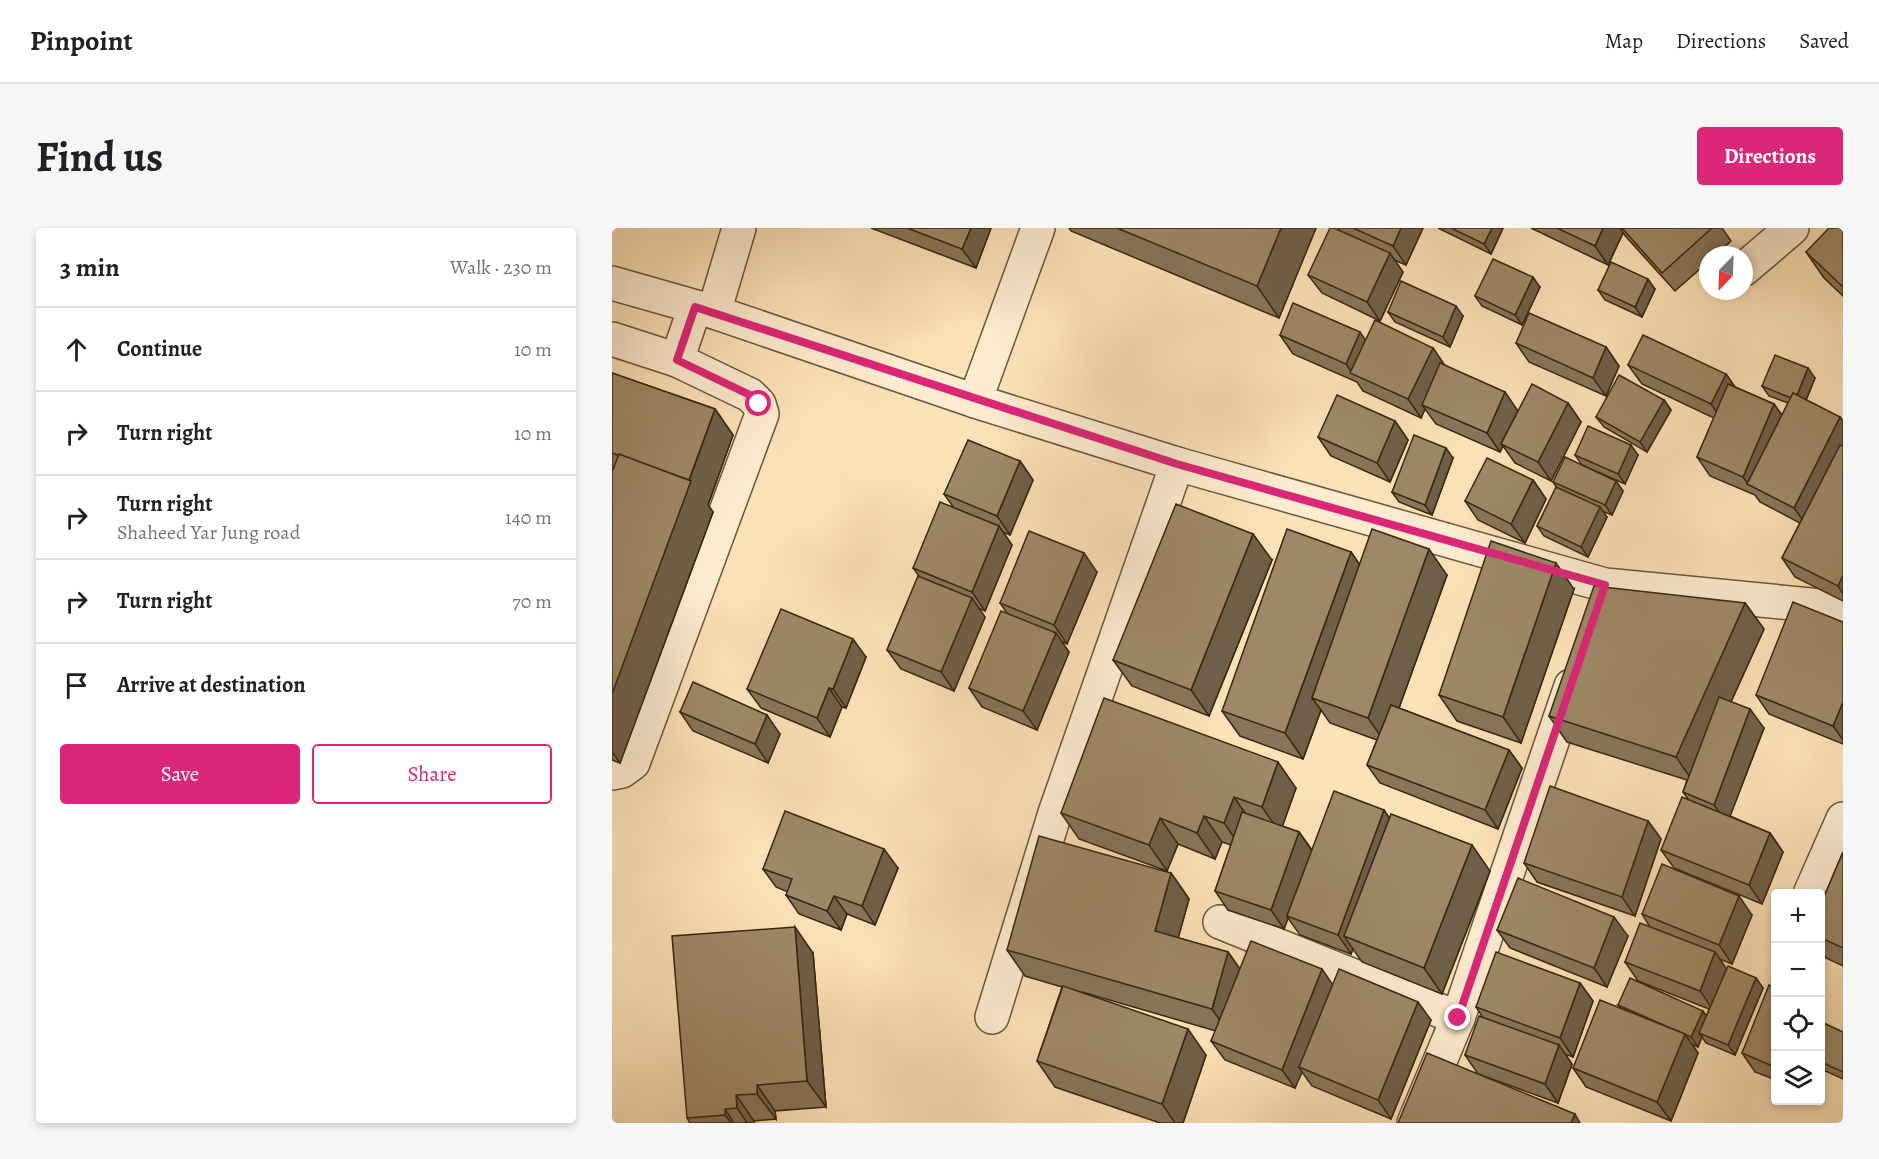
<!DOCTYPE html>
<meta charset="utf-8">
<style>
:root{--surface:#fff;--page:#f6f6f6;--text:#202124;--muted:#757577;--line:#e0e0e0;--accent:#db2777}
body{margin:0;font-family:Alegreya,serif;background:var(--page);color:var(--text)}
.controls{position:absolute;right:18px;bottom:18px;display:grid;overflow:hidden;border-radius:6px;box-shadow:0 3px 9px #0003}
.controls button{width:54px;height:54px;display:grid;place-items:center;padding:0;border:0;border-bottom:2px solid var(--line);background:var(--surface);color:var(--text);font:30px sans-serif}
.compass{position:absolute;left:1087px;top:18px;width:54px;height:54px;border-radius:50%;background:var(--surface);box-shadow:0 3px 9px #0003;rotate:203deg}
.stop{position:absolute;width:18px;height:18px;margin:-14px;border:4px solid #db2777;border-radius:50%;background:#fff}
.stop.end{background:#db2777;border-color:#fff;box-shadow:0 2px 6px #0008}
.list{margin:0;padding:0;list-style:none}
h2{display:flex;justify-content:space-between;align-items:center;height:78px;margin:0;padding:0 24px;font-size:26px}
h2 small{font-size:20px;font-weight:400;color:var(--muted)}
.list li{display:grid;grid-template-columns:39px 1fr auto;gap:18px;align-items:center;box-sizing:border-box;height:84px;padding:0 24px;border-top:2px solid var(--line)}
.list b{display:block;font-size:22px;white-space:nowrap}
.list p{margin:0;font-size:20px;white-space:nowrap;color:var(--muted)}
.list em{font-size:20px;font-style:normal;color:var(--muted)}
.actions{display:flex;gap:12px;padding:18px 24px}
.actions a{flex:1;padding:14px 0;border:2px solid var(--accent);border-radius:6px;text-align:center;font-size:21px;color:var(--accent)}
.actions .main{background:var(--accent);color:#fff}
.icon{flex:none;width:33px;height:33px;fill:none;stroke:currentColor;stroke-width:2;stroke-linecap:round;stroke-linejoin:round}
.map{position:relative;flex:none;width:1231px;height:895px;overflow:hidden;border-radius:6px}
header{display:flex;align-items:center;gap:36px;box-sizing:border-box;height:84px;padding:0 30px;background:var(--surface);border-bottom:2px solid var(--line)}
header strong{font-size:28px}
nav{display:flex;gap:33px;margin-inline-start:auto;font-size:21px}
.intro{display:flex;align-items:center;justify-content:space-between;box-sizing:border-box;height:144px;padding:0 36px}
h1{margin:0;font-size:42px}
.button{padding:15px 27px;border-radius:6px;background:var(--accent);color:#fff;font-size:21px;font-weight:700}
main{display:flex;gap:36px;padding:0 36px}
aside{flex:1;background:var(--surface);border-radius:6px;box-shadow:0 3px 9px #0003}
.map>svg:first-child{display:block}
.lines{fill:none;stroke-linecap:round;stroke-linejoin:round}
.minor-casing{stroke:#695639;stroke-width:36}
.minor{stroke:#feecd1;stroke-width:33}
.wall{fill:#887559;stroke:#38270f;stroke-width:1.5}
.shaded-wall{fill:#6f5f48;stroke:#38270f;stroke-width:1.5}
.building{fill:#9e8867;stroke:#38270f;stroke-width:1.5}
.route{stroke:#db2777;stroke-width:8}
</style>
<header>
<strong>Pinpoint</strong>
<nav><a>Map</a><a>Directions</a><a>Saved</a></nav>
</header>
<div class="intro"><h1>Find us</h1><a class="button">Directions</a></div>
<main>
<aside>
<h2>3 min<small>Walk · 230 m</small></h2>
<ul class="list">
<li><svg class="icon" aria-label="ahead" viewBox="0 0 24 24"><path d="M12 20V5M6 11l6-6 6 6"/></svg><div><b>Continue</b></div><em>10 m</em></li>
<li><svg class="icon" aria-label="right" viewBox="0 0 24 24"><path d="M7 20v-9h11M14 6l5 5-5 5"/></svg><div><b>Turn right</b></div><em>10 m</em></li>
<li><svg class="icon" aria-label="right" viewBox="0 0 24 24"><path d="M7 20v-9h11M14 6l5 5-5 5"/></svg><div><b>Turn right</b><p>Shaheed Yar Jung road</p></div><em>140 m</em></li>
<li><svg class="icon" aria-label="right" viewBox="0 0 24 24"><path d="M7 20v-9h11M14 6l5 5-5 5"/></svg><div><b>Turn right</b></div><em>70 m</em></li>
<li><svg class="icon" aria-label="arrive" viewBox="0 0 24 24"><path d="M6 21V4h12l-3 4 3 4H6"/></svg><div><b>Arrive at destination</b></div></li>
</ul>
<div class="actions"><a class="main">Save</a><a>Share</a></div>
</aside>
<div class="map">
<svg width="1231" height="895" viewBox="0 0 1231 895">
<rect width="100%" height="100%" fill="#fde2b8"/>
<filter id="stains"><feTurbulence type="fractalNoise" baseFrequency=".00333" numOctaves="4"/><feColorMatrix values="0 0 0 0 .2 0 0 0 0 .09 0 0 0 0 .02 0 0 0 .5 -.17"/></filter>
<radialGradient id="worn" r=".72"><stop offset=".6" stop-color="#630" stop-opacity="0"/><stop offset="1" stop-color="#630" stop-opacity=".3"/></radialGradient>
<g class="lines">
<!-- minor casing -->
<g class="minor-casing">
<g id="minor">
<path d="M1132,41L1180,0"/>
<path d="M0,55L102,84L363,173L565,236L993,357L1231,380"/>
<path d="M102,84L127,0"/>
<path d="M0,111L65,132L138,167L147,176L150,186L21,535L10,543L0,545"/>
<path d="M65,132L83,79"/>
<path d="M363,173L426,0"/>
<path d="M1198,666L1231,591"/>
<path d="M608,694L846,790"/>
<path d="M380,789L443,585L565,236"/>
<path d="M802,895L846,790L959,458"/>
</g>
</g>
<!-- minor -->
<use href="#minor" class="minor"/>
</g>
<!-- wall -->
<g class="wall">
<path d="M259,0H379L364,40Z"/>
<path d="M457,0H704L667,90L459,3Z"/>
<path d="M726,0H811L794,37L782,32L791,44L768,93L710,65L696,47L728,3Z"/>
<path d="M826,0H891L879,26Z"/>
<path d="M919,0H1110L1119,13L1104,27H1096V34L1063,63L1016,11L1011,5L996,37Z"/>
<path d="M1231,0V68L1212,50L1194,24Z"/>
<path d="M928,59L910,97L870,78L863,68Z"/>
<path d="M1043,61L1030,89L993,72L986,62Z"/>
<path d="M776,84L851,88L838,119L783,94Z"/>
<path d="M668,107L754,112L821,120L832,137L906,183L956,175L969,194L939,253L903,235L891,218L888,224L824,196L813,181L809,190L751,163L745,154L681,126Z"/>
<path d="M904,115L994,119L1007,138L994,168L917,134Z"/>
<path d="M1016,137L1114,146L1123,159L1162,176L1170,187L1176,175L1157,168L1150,158L1203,150L1194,172L1228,189L1231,193V373L1183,349L1170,330L1188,295L1148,274L1143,267L1098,248L1085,229L1102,190L1030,156Z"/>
<path d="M0,145L103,181L121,207L96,277L101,284L8,535L0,532Z"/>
<path d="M1052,172L1059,182L1035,224L992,199L984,189Z"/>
<path d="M783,193L796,212L778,254L719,228L706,209Z"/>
<path d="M963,227H1026L1013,256L970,237Z"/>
<path d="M841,230L820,287L787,274L780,264Z"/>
<path d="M408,233L421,252L398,307L391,304L400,317L373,383L366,380L373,389L342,463L289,441L275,422L307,348L301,340L342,280L332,266Z"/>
<path d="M921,252L934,271L913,315L866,292L853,273Z"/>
<path d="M1004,253L1011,263L1000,287L990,283L995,289L976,329L932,308L925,298L945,260L941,254Z"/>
<path d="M739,324L747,336L835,347L787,480L897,522L910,540L886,601L768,555L755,537L765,512L718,495L709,482L691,531L628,508L610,483Z"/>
<path d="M660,332L597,488L520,458L501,432Z"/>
<path d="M485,344L455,416L449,413L457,424L425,502L370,479L357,460L395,385L388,375Z"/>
<path d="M962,361L909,515L845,493L827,467Z"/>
<path d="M1133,375L1152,401L1119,474L1152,500L1118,588L1158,605L1171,624L1150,676L1062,640L1049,622L1076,571L1071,564L1075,552L955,514L937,488Z"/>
<path d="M1231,394V516L1157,486L1144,467Z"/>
<path d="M254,429L234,480L230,479L218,509L149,480L135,461Z"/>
<path d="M68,484L168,506L156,535L81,503Z"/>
<path d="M684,560L670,598L687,604L700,622L777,589L878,643L830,766L750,734L741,721L739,726L688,707L676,690L672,701L616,682L603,663L619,617L610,614L603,631L566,616L555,643L467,611L449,585Z"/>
<path d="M1036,593L1049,611L1023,688L925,654L912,635Z"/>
<path d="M1231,624V738L1214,730L1209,722V676Z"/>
<path d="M286,640L263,697L235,686L229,702L187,686L174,667L176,664L164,659L151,641Z"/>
<path d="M559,645L577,671L566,710L616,724L628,741L721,757L819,792L779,891L700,858L690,844L683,860L613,832L599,813L604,803L470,764L594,827L571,895H548L443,859L425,833L450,759L413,748L395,722Z"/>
<path d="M1030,686L1140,687L1120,736L1108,731L1114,741L1144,750L1151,760L1123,827L1094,815L1090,809L1086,819L1080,816L1086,825L1059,893L974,859L961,840L1008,779L1006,777L1095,788L1097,781L1026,753L1013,734L1038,699Z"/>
<path d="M885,702L1016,708L995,759L898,720Z"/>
<path d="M201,725L214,879L163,883L164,891L142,893V895H78L75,890Z"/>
<path d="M968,755L981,773L961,829L953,826L960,836L946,875L866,846L853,827L871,790L864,779Z"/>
<path d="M1164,760V852L1143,844L1130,825Z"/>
<path d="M1209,794L1231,804V851L1209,841Z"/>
</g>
<!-- shaded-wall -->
<g class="shaded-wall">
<path d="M359,0H379L364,40L350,21Z"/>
<path d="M669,0H704L667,90L645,58Z"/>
<path d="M789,0H811L794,37L781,18Z"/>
<path d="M880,0H891L879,26L872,16Z"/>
<path d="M991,0H1008L1011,5L996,37L983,18Z"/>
<path d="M778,25L791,44L768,93L755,74Z"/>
<path d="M921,49L928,59L910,97L903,87Z"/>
<path d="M1036,51L1043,61L1030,89L1023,79Z"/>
<path d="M844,78L851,88L838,119L831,109Z"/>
<path d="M748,104L761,123L741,146L734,136Z"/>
<path d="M994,119L1007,138L994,168L981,150Z"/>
<path d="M821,120L834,139L810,177L813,181L809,190L796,171Z"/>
<path d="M1196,140L1203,150L1190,182L1183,172Z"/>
<path d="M1114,146L1127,165L1112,195L1099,176Z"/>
<path d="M893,164L906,183L889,216L891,218L888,224L875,205Z"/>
<path d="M1052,172L1059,182L1035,224L1028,214Z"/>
<path d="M956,175L969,194L939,253L926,234Z"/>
<path d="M1162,176L1175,195L1136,256L1131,249Z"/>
<path d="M103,181L121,207L96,277L101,284L8,535L0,524V466Z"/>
<path d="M1228,189L1231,193V227L1195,298L1182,280Z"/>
<path d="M783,193L796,212L778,254L765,235Z"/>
<path d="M1019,217L1026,227L1013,256L1006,246Z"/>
<path d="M834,220L841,230L820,287L813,277Z"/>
<path d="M408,233L421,252L398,307L385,288Z"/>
<path d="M921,252L934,271L913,315L899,296Z"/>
<path d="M1004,253L1011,263L1000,287L993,277Z"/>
<path d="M988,279L995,289L976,329L969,319Z"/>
<path d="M387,298L400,317L373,383L360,364Z"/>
<path d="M641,306L660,332L597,488L579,462Z"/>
<path d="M817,321L835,347L774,516L756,490Z"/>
<path d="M739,324L757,350L700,470L709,482L691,531L673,505Z"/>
<path d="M472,325L485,344L455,416L442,397Z"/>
<path d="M944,335L962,361L909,515L891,489Z"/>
<path d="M1231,347V366L1226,358Z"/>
<path d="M360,370L373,389L342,463L329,444Z"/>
<path d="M1133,375L1152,401L1082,555L1064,529Z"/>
<path d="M444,405L457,424L425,502L411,483Z"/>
<path d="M241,411L254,429L234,480L221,461Z"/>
<path d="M217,460L230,479L218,509L205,490Z"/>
<path d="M1231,474V512L1221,498Z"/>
<path d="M1138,481L1152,500L1115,596L1102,577Z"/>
<path d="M155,487L168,506L156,535L143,516Z"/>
<path d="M897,522L910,540L886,601L873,582Z"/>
<path d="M666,534L684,560L668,605L650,579Z"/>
<path d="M622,569L640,595L630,621L612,595Z"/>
<path d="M772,582L785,601L732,708L741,721L739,726L726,707Z"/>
<path d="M592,588L610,614L603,631L585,605Z"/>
<path d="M548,590L566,616L555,643L537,617Z"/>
<path d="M1036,593L1049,611L1023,688L1010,669Z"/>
<path d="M687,604L700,623L675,688L676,690L672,701L659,682Z"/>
<path d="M1158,605L1171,624L1150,676L1137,657Z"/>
<path d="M860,617L878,643L830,766L812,740Z"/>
<path d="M272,621L286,640L263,697L250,678Z"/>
<path d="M559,645L577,671L561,729L543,703Z"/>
<path d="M222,668L235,686L229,702L215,683Z"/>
<path d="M1127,668L1140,687L1120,736L1107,717Z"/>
<path d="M1002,689L1016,708L995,759L982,740Z"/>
<path d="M183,699L201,725L214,879L195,853Z"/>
<path d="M616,724L634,750L618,807L600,781Z"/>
<path d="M1103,724L1116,743L1101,782L1088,763Z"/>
<path d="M710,741L723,760L687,839L690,844L683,860L670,842Z"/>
<path d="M1144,750L1151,760L1123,827L1116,817Z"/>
<path d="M968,755L981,773L961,829L948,810Z"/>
<path d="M806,774L819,792L779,891L766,872Z"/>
<path d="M1091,783L1098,793L1087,805L1090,809L1086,819L1079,809Z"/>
<path d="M576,801L594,827L571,895H563L550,876Z"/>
<path d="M1073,806L1086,825L1059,893L1045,874Z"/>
<path d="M947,817L960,836L946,875L933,856Z"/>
<path d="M145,857L163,883L164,891L145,866Z"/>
<path d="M124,867L142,893V895H135L125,880Z"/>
<path d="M113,881L122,895H119L113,887Z"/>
<path d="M963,886L968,895H959Z"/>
</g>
<!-- building -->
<g class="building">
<path d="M295,0H359L350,21Z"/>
<path d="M505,0H669L645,58Z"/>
<path d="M718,0H722L778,25L755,74L696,47Z"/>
<path d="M741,0H789L781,18Z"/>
<path d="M839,0H880L872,16Z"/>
<path d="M945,0H991L983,18Z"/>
<path d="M1010,0H1100L1050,45Z"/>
<path d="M1217,0H1231V59L1194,24Z"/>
<path d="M881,31L921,49L903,87L863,68Z"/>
<path d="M999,34L1036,51L1023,79L986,62Z"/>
<path d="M789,53L844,78L831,109L776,84Z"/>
<path d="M681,75L748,104L734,136L668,107Z"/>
<path d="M917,85L994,119L981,150L904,115Z"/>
<path d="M763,92L821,120L796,171L738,145Z"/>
<path d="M1031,107L1114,146L1099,176L1016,137Z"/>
<path d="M1163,127L1196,140L1185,167L1181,165L1179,170L1150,158Z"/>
<path d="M828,135L893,164L875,205L810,177Z"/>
<path d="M0,145L103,181L77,252L0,225Z"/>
<path d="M1007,147L1052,172L1028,214L984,189Z"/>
<path d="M920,156L956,175L926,234L889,216Z"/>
<path d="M1116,156L1162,176L1131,249L1085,229Z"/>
<path d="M1181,165L1228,189L1182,280L1135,256Z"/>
<path d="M725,167L783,193L765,235L706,209Z"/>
<path d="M976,198L1019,217L1006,246L963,227Z"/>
<path d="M802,207L834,220L813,277L780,264Z"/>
<path d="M356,212L408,233L385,288L332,266Z"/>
<path d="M1228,217L1231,218V347L1226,358L1170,330Z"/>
<path d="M7,226L79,253L0,466V244Z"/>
<path d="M953,229L1004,253L993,277L941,254Z"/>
<path d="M875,230L921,252L899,296L853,273Z"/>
<path d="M944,259L988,279L969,319L925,298Z"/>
<path d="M328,274L387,298L360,364L301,340Z"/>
<path d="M564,276L641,306L579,462L501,432Z"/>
<path d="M675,301L739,324L673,505L610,483Z"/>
<path d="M760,301L817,321L756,490L700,470Z"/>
<path d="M417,303L472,325L442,397L388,375Z"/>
<path d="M879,313L944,335L891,489L827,467Z"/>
<path d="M306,348L360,370L329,444L275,422Z"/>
<path d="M982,358L1133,375L1064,529L937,488Z"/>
<path d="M1181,374L1231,394V474L1221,498L1144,467Z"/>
<path d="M169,381L241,411L221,461L217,460L205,490L135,461Z"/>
<path d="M389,383L444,405L411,483L357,460Z"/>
<path d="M81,454L155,487L143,516L68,484Z"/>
<path d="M1107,469L1138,481L1102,577L1071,564Z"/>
<path d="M492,470L666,534L650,579L622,569L612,595L592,588L585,605L548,590L537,617L449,585Z"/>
<path d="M779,477L897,522L873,582L755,537Z"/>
<path d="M938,558L1036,593L1010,669L912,635Z"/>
<path d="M722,563L772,582L726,707L675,688Z"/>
<path d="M1070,569L1158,605L1137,657L1049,622Z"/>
<path d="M173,583L272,621L250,678L222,668L215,683L174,667L180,651L151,641Z"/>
<path d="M630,584L687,604L659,682L603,663Z"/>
<path d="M779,586L860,617L812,740L732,708Z"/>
<path d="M427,608L559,645L543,703L616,724L600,781L395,722Z"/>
<path d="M1231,624V720L1209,710V676Z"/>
<path d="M1050,636L1127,668L1107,717L1030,686Z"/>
<path d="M906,650L1002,689L982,740L885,702Z"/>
<path d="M1028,695L1103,724L1088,763L1013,734Z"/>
<path d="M183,699L195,853L145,857V866L124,867L125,880L113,881V887L75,890L60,708Z"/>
<path d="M639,713L710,741L670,842L599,813Z"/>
<path d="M884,724L968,755L948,810L864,779Z"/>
<path d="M1116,738L1144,750L1116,817L1087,805Z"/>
<path d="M727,741L806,774L766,872L687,839Z"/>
<path d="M1018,750L1091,783L1079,809L1006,777Z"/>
<path d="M1157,757L1164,760L1163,839L1130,825Z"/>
<path d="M451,758L576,801L550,876L425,833Z"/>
<path d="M988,772L1073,806L1045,874L961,840Z"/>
<path d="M867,788L947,817L933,856L853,827Z"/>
<path d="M1209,794L1231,804V844L1209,834Z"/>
<path d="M815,825L963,886L959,895H786Z"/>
</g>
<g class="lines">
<!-- route -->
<path class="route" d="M147,176L138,167L65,132L83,79L565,236L993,357L846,790"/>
</g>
<rect width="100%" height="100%" filter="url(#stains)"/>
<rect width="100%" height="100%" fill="url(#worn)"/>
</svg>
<div class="controls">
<button>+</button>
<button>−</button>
<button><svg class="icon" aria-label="locate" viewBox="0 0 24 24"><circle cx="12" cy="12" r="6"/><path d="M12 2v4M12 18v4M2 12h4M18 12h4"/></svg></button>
<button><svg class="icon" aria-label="layers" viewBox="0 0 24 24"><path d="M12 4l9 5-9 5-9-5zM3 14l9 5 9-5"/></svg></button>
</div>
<svg class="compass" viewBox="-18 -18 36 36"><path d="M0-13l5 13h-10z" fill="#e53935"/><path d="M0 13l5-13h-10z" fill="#757577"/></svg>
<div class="stop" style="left:147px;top:176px"></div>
<div class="stop end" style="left:846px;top:790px"></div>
</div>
</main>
